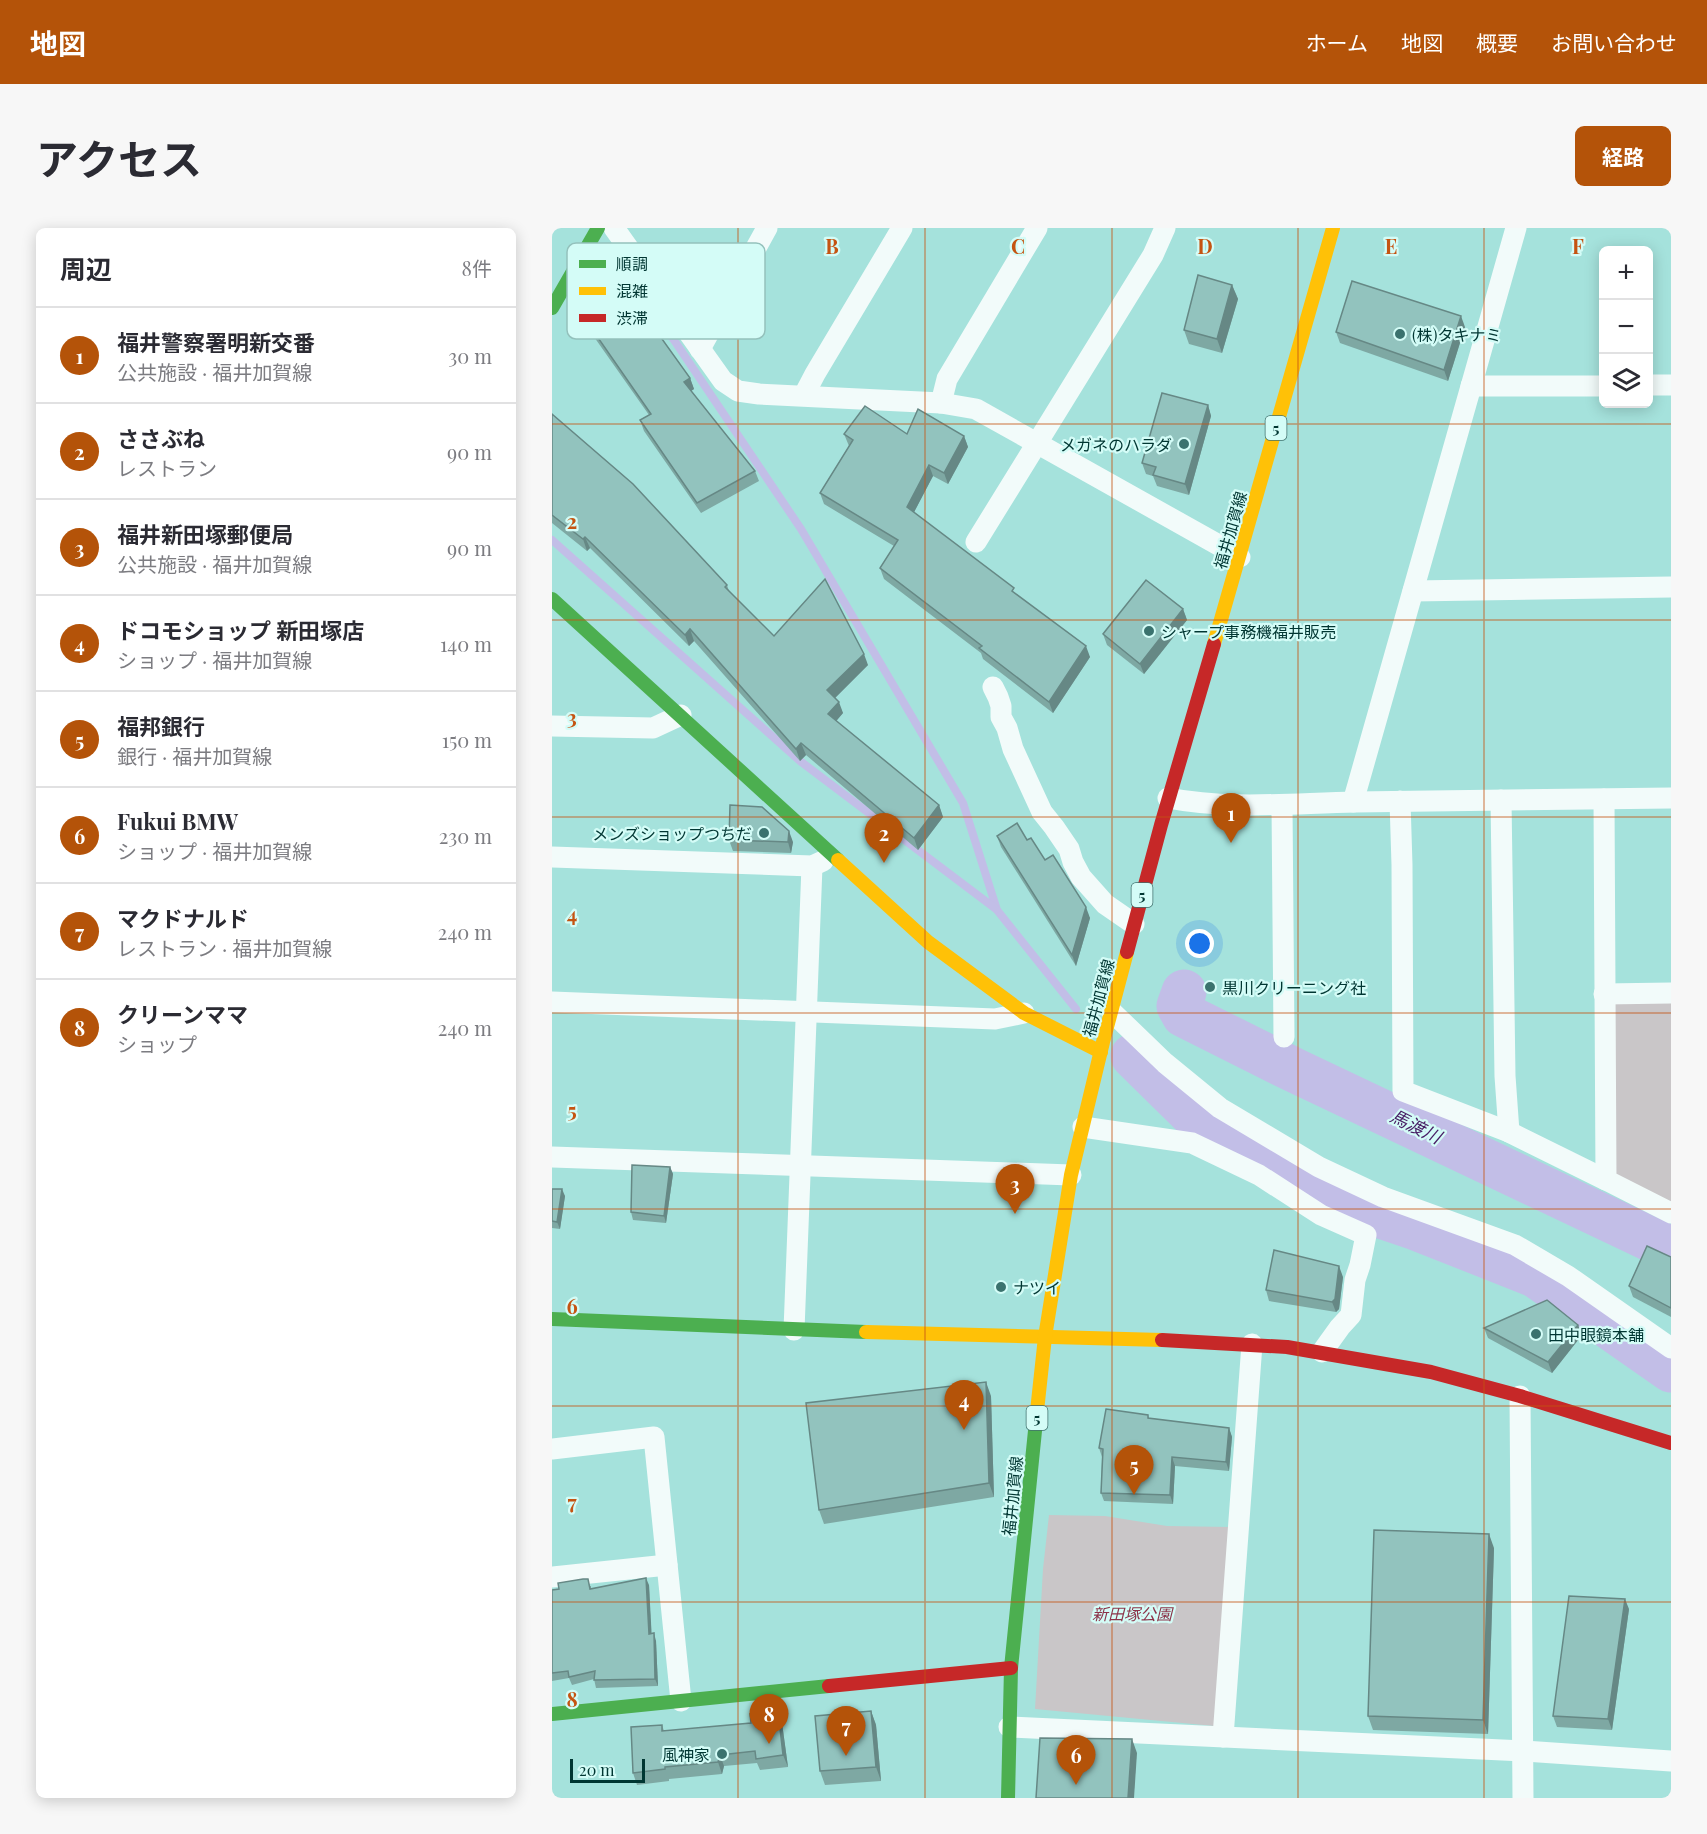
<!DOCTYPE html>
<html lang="ja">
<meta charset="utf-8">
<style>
:root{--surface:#fff;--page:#f7f7f7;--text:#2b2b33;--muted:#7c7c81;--line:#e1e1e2;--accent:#b45309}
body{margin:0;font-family:"Playfair Display","Noto Sans JP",serif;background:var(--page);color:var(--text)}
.controls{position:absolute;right:18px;top:18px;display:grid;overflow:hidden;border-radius:9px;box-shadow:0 3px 15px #0003}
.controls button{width:54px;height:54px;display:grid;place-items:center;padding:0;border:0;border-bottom:2px solid var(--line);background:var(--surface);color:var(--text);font:30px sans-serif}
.scale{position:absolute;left:18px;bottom:15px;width:75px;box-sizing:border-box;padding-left:6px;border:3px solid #003632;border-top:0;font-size:16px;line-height:21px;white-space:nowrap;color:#003632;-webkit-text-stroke:4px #d4fcf7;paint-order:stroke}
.you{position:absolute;left:648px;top:716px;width:21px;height:21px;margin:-15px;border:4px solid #fff;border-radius:50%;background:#1a73e8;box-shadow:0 0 0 9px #1a73e833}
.badge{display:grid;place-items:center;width:39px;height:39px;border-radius:50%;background:var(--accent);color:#fff;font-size:20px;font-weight:700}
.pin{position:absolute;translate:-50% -50px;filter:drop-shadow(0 2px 3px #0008)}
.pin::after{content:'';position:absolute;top:32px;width:21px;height:18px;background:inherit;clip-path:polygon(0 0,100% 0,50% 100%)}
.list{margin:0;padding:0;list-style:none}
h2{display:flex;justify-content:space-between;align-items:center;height:78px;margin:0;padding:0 24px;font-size:26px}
h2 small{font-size:20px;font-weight:400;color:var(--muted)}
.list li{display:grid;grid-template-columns:39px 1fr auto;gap:18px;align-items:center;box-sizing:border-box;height:96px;padding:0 24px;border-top:2px solid var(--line)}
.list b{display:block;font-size:22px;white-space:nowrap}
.list p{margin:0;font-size:20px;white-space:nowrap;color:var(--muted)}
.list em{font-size:20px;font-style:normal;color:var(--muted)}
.icon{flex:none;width:33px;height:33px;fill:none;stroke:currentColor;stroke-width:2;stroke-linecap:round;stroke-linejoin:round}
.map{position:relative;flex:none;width:1119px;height:1570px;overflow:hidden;border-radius:9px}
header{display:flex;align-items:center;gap:36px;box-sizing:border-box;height:84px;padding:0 30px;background:var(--accent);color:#fff}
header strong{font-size:28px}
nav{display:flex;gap:33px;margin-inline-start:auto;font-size:21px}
.intro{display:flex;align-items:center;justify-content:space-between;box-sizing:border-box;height:144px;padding:0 36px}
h1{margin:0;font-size:42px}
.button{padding:15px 27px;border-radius:9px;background:var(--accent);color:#fff;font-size:21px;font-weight:700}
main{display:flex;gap:36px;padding:0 36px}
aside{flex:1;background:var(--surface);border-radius:9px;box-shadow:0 3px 15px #0003}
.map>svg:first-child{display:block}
.green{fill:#c9c6c8}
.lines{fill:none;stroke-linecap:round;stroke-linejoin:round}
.stream{stroke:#c2bee7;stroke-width:8}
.river{stroke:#c2bee7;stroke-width:45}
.street{stroke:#f2fbfa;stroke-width:21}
.fast{stroke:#4caf50;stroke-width:14}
.slow{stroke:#ffc107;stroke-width:14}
.jam{stroke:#c62828;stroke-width:14}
.wall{fill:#7ea8a3}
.shaded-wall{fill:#668885}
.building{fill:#92c3be;stroke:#668885;stroke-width:1.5}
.grid{fill:none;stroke:#c55412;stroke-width:1.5;stroke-opacity:0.55}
.poi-dot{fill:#3a726e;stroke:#d4fcf7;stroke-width:2}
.labels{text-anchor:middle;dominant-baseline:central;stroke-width:4.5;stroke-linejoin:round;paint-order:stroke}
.shield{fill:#d4fcf7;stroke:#40716d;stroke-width:1.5}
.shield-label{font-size:15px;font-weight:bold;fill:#003632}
.poi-label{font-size:16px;fill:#003632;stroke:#d4fcf7;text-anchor:start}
.street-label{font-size:16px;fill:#003632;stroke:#d4fcf7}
.park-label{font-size:16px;font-style:italic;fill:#8c3349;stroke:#d4fcf7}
.water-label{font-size:18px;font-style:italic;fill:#471d64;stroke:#d4fcf7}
.key{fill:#d4fcf7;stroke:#94c1bc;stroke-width:1.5}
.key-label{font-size:16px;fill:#003632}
.grid-label{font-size:20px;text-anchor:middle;font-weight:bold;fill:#c55412;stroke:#d4fcf7;stroke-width:4.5;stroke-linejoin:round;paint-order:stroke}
</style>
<header>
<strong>地図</strong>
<nav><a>ホーム</a><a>地図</a><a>概要</a><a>お問い合わせ</a></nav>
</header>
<div class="intro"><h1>アクセス</h1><a class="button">経路</a></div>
<main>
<aside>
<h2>周辺<small>8件</small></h2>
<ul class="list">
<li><span class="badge">1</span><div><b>福井警察署明新交番</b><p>公共施設 · 福井加賀線</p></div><em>30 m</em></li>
<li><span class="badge">2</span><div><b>ささぶね</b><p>レストラン</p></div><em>90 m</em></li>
<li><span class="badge">3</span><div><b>福井新田塚郵便局</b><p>公共施設 · 福井加賀線</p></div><em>90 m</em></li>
<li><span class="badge">4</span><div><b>ドコモショップ 新田塚店</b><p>ショップ · 福井加賀線</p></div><em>140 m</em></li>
<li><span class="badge">5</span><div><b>福邦銀行</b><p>銀行 · 福井加賀線</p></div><em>150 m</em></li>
<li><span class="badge">6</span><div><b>Fukui BMW</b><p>ショップ · 福井加賀線</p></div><em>230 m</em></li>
<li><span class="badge">7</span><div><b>マクドナルド</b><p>レストラン · 福井加賀線</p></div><em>240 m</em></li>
<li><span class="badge">8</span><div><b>クリーンママ</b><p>ショップ</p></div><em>240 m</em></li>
</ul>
</aside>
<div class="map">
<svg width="1119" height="1570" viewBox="0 0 1119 1570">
<rect width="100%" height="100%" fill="#a5e2dc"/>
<g class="green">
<polygon points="1119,765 1119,985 1054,952 1052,766"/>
<polygon points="497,1287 553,1288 615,1298 679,1299 662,1498 483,1481 491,1341"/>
</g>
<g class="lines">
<g class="stream">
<polyline points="57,24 124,115 249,301 411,575 445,682 524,781"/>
<polyline points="0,312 248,533 444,681"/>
</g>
<g class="river">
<polyline points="632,764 627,778 632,787 742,842 1119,1021"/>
<polyline points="581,828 639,885 778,971 864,1000 983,1047 1119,1142"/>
</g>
<g class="street">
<polyline points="62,0 171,153 186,163 207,166 389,175 424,181 688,329"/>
<polyline points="148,121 215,0"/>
<polyline points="1096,157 1119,157"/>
<polyline points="919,158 1052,158"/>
<polyline points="252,167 263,146 350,0"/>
<polyline points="389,175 395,151 485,0"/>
<polyline points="424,314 601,27 613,0"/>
<polyline points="861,363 1119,359"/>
<polyline points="441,459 446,469 449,478 449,489 455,500 461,521 490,584 502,599 517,621 521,634 529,649 553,676 582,696"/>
<polyline points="0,498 101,500 129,487"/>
<path d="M616,570C678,582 741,575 803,574C909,572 1014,571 1119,570"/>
<polyline points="1052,571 1054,952 1119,985"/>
<polyline points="949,572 953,848 957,904"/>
<polyline points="848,573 850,637 851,863 957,904 1054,952"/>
<polyline points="801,574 964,0"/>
<polyline points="730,577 732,809"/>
<polyline points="0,629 260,638 271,633"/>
<polyline points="1052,766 1119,765"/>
<polyline points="0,774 443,791 472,785"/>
<polyline points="560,784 613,835 668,880 767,939 831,969 963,1017 1016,1048 1119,1120"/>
<polyline points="531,899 640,915 707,947 769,987 814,1007 808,1037 803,1052 799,1087 788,1099 770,1124"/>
<polyline points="0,929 519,947"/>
<polyline points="242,1102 260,638"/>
<polyline points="968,1168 971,1570"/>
<polyline points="0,1221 102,1209 129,1473"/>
<polyline points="0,1349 115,1337"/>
<polyline points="457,1499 972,1523 1119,1533"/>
<polyline points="671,1509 700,1116"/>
</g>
<g class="fast">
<polyline points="0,80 46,0"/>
<polyline points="0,371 286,632"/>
<polyline points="0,1091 314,1104"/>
<polyline points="0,1486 277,1458"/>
<polyline points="456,1570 459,1440 485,1183"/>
</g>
<g class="slow">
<polyline points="662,416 781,0"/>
<polyline points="286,632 376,714 472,785 549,824"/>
<polyline points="314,1104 610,1112"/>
<polyline points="485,1183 493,1109 519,947 551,814 575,724"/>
</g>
<g class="jam">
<polyline points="575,724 609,597 662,416"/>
<polyline points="610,1112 735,1119 879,1144 968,1168 1119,1215"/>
<polyline points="277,1458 459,1440"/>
</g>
</g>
<g class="wall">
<polygon points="680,57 686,71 670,125 637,116 632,102"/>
<polygon points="17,68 138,150 142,161 139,163 203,243 207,253 149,285 92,203 88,192 97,187 21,79"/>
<polygon points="913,99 896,153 788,115 784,104"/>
<polygon points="656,177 659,188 637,267 605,258 601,248 594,246 590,235"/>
<polygon points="0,186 175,357 177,363 222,408 316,437 283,470 291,485 284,493 387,577 391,589 366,622 254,527 248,533 142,413 137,418 38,320 35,323 0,295"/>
<polygon points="292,206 355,206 412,208 416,219 396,256 381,248 362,284 464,366 538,429 501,485 431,431 429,425 332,351 328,340 342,318 272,276 268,265 297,218"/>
<polygon points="631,381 635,392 592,446 555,417 551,406"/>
<polygon points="445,608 475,612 493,632 538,690 524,738 449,619"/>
<polygon points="177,612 241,614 239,625 181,623"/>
<polygon points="118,939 121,946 114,995 81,992 79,984"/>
<polygon points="0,961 13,968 8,1001 0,1000"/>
<polygon points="1119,1029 1119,1089 1081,1069 1077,1058"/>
<polygon points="791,1049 787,1081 784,1084 717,1073 714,1062"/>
<polygon points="1026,1097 1030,1107 1000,1145 936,1110 932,1100"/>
<polygon points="439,1168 442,1269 272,1296 267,1282"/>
<polygon points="596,1187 597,1190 677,1200 680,1209 677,1243 623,1238 621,1276 552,1273 549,1265 550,1229 547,1220"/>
<polygon points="942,1320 936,1506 821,1502 816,1488"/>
<polygon points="97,1357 99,1406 104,1413 106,1458 44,1460 42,1451 20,1457 17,1450 0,1453 0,1362 39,1358 39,1361"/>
<polygon points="1077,1381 1060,1502 1005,1499 1001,1488"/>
<polygon points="226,1483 230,1495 236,1539 208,1542 205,1535 172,1538 170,1546 117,1551 117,1553 85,1557 81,1545 110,1497 112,1503 199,1495"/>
<polygon points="319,1483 324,1497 329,1553 273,1557 268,1543"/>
</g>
<g class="shaded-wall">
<polygon points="680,57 686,71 670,125 665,111"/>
<polygon points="909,88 913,99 896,153 892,142"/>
<polygon points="138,150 142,161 136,165 132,154"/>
<polygon points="656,177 659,188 637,267 633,256"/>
<polygon points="412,208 416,219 396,256 392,245"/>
<polygon points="377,237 381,248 359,290 355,279"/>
<polygon points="33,309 38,320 35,323 31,311"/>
<polygon points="631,381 635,392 592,446 588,436"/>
<polygon points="138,401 142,413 137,418 133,407"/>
<polygon points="534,418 538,429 501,485 497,474"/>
<polygon points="312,426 316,437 280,473 275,462"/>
<polygon points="287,474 291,485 280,498 276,486"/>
<polygon points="249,515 254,527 248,533 244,521"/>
<polygon points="387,577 391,589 366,622 362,610"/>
<polygon points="237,603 241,614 239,625 236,614"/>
<polygon points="534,679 538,690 524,738 520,727"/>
<polygon points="118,939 121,946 114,995 112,988"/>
<polygon points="10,961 13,968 8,1001 5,994"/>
<polygon points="787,1038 791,1049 787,1081 784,1084 780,1074"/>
<polygon points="1026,1097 1030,1107 1000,1145 996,1134"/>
<polygon points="434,1154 439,1168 442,1269 437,1255"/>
<polygon points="677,1200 680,1209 677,1243 674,1234"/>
<polygon points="620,1229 623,1238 621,1276 618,1267"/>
<polygon points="937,1306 942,1320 936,1506 931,1492"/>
<polygon points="94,1350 97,1357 100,1413 97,1406"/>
<polygon points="1073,1371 1077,1381 1060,1502 1056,1491"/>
<polygon points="102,1405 104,1413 106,1458 103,1451"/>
<polygon points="226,1483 230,1495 236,1539 231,1527"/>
<polygon points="319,1483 324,1497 329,1553 324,1539"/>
<polygon points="580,1511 585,1525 582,1570 576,1570"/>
<polygon points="168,1527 172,1538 170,1546 166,1534"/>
</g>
<g class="building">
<polygon points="57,37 138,150 132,154 203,243 145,275 88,192 99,186 17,68"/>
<polygon points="646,47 680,57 665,111 632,102"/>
<polygon points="800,53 909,88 892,142 784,104"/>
<polygon points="610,165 656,177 633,256 601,247 604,239 590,235"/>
<polygon points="313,178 355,206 366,181 412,208 392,245 377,237 355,279 462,360 460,363 534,418 497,474 427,420 430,418 328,340 346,312 268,265 301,212 292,206"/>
<polygon points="0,186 81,256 175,357 173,359 222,408 273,351 312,426 275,462 287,474 276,486 387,577 362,610 249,515 244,521 138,401 133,407 33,309 31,311 0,287"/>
<polygon points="594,352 631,381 588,436 551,406"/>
<polygon points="178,577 210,579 237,603 236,614 177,612"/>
<polygon points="465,595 475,612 479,610 493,632 501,627 534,679 520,727 445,608"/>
<polygon points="80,937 118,939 112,988 79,984"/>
<polygon points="0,961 10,961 5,994 0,993"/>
<polygon points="1095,1018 1119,1029 1119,1080 1077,1058"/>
<polygon points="722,1022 787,1038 783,1071 780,1074 714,1062"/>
<polygon points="995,1072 1026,1097 996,1134 932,1100"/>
<polygon points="434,1154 437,1255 267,1282 254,1175"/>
<polygon points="554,1181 596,1187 596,1190 677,1200 674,1234 620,1229 618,1267 549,1265 551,1221 547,1220"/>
<polygon points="822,1302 937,1306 931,1492 816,1488"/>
<polygon points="94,1350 97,1406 102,1405 103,1451 42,1452 43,1443 17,1449 16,1443 0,1445 0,1362 7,1361 6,1355 31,1351 36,1351 38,1361"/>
<polygon points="1017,1368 1073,1371 1056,1491 1001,1488"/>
<polygon points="226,1483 231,1527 204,1531 203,1523 168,1527 166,1534 113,1539 113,1541 81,1545 79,1499 110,1497 110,1503 199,1495 198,1486"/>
<polygon points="319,1483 324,1539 268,1543 263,1488"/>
<polygon points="488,1510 580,1511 576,1570 484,1570"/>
</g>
<path class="grid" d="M186,0V1570M373,0V1570M560,0V1570M746,0V1570M932,0V1570M0,196H1119M0,392H1119M0,589H1119M0,785H1119M0,981H1119M0,1178H1119M0,1374H1119"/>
<g class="poi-dot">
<circle cx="848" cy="106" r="6"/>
<circle cx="632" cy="216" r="6"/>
<circle cx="597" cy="403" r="6"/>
<circle cx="212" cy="605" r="6"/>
<circle cx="658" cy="759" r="6"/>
<circle cx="449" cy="1059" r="6"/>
<circle cx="984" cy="1106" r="6"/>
<circle cx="170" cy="1526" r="6"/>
</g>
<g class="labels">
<g class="shield">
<rect x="713.5" y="188" width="21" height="24" rx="4.5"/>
<rect x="579.5" y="655" width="21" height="24" rx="4.5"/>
<rect x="474.5" y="1178" width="21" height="24" rx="4.5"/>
</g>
<g class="shield-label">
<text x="724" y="200">5</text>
<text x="590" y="667">5</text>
<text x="485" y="1190">5</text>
</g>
<g class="poi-label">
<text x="860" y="106">(株)タキナミ</text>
<text x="620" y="216" text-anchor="end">メガネのハラダ</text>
<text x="609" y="403">シャープ事務機福井販売</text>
<text x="200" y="605" text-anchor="end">メンズショップつちだ</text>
<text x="670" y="759">黒川クリーニング社</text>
<text x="461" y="1059">ナツイ</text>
<text x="996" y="1106">田中眼鏡本舗</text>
<text x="158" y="1526" text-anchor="end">風神家</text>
</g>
<g class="street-label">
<text transform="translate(678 302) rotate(-74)">福井加賀線</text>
<text transform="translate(546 770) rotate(-75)">福井加賀線</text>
<text transform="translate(460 1268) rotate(-84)">福井加賀線</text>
</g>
<g class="park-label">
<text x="580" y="1385">新田塚公園</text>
</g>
<g class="water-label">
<text transform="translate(864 898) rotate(26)">馬渡川</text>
</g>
</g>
<rect x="15" y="15" width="198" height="96" rx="9" class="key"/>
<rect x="27" y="32" width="27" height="8" fill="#4caf50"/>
<rect x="27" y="59" width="27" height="8" fill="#ffc107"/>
<rect x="27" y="86" width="27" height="8" fill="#c62828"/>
<g class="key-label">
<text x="64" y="42">順調</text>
<text x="64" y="69">混雑</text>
<text x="64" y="96">渋滞</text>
</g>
<g class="grid-label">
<text x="280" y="26">B</text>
<text x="466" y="26">C</text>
<text x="653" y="26">D</text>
<text x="839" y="26">E</text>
<text x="1026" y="26">F</text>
<text x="20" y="301">2</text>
<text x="20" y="497">3</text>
<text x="20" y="694">4</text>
<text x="20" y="890">5</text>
<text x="20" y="1086">6</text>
<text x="20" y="1282">7</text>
<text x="20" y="1479">8</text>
</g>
</svg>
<div class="controls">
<button>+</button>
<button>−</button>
<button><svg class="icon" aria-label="layers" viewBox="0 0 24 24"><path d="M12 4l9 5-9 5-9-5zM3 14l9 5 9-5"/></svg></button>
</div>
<div class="scale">20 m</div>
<div class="you"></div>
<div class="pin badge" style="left:679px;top:615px">1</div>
<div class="pin badge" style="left:332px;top:635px">2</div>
<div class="pin badge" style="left:463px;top:986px">3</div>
<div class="pin badge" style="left:412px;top:1202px">4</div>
<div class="pin badge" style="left:582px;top:1267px">5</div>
<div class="pin badge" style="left:524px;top:1557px">6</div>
<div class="pin badge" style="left:294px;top:1528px">7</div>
<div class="pin badge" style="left:217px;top:1516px">8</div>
</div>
</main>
